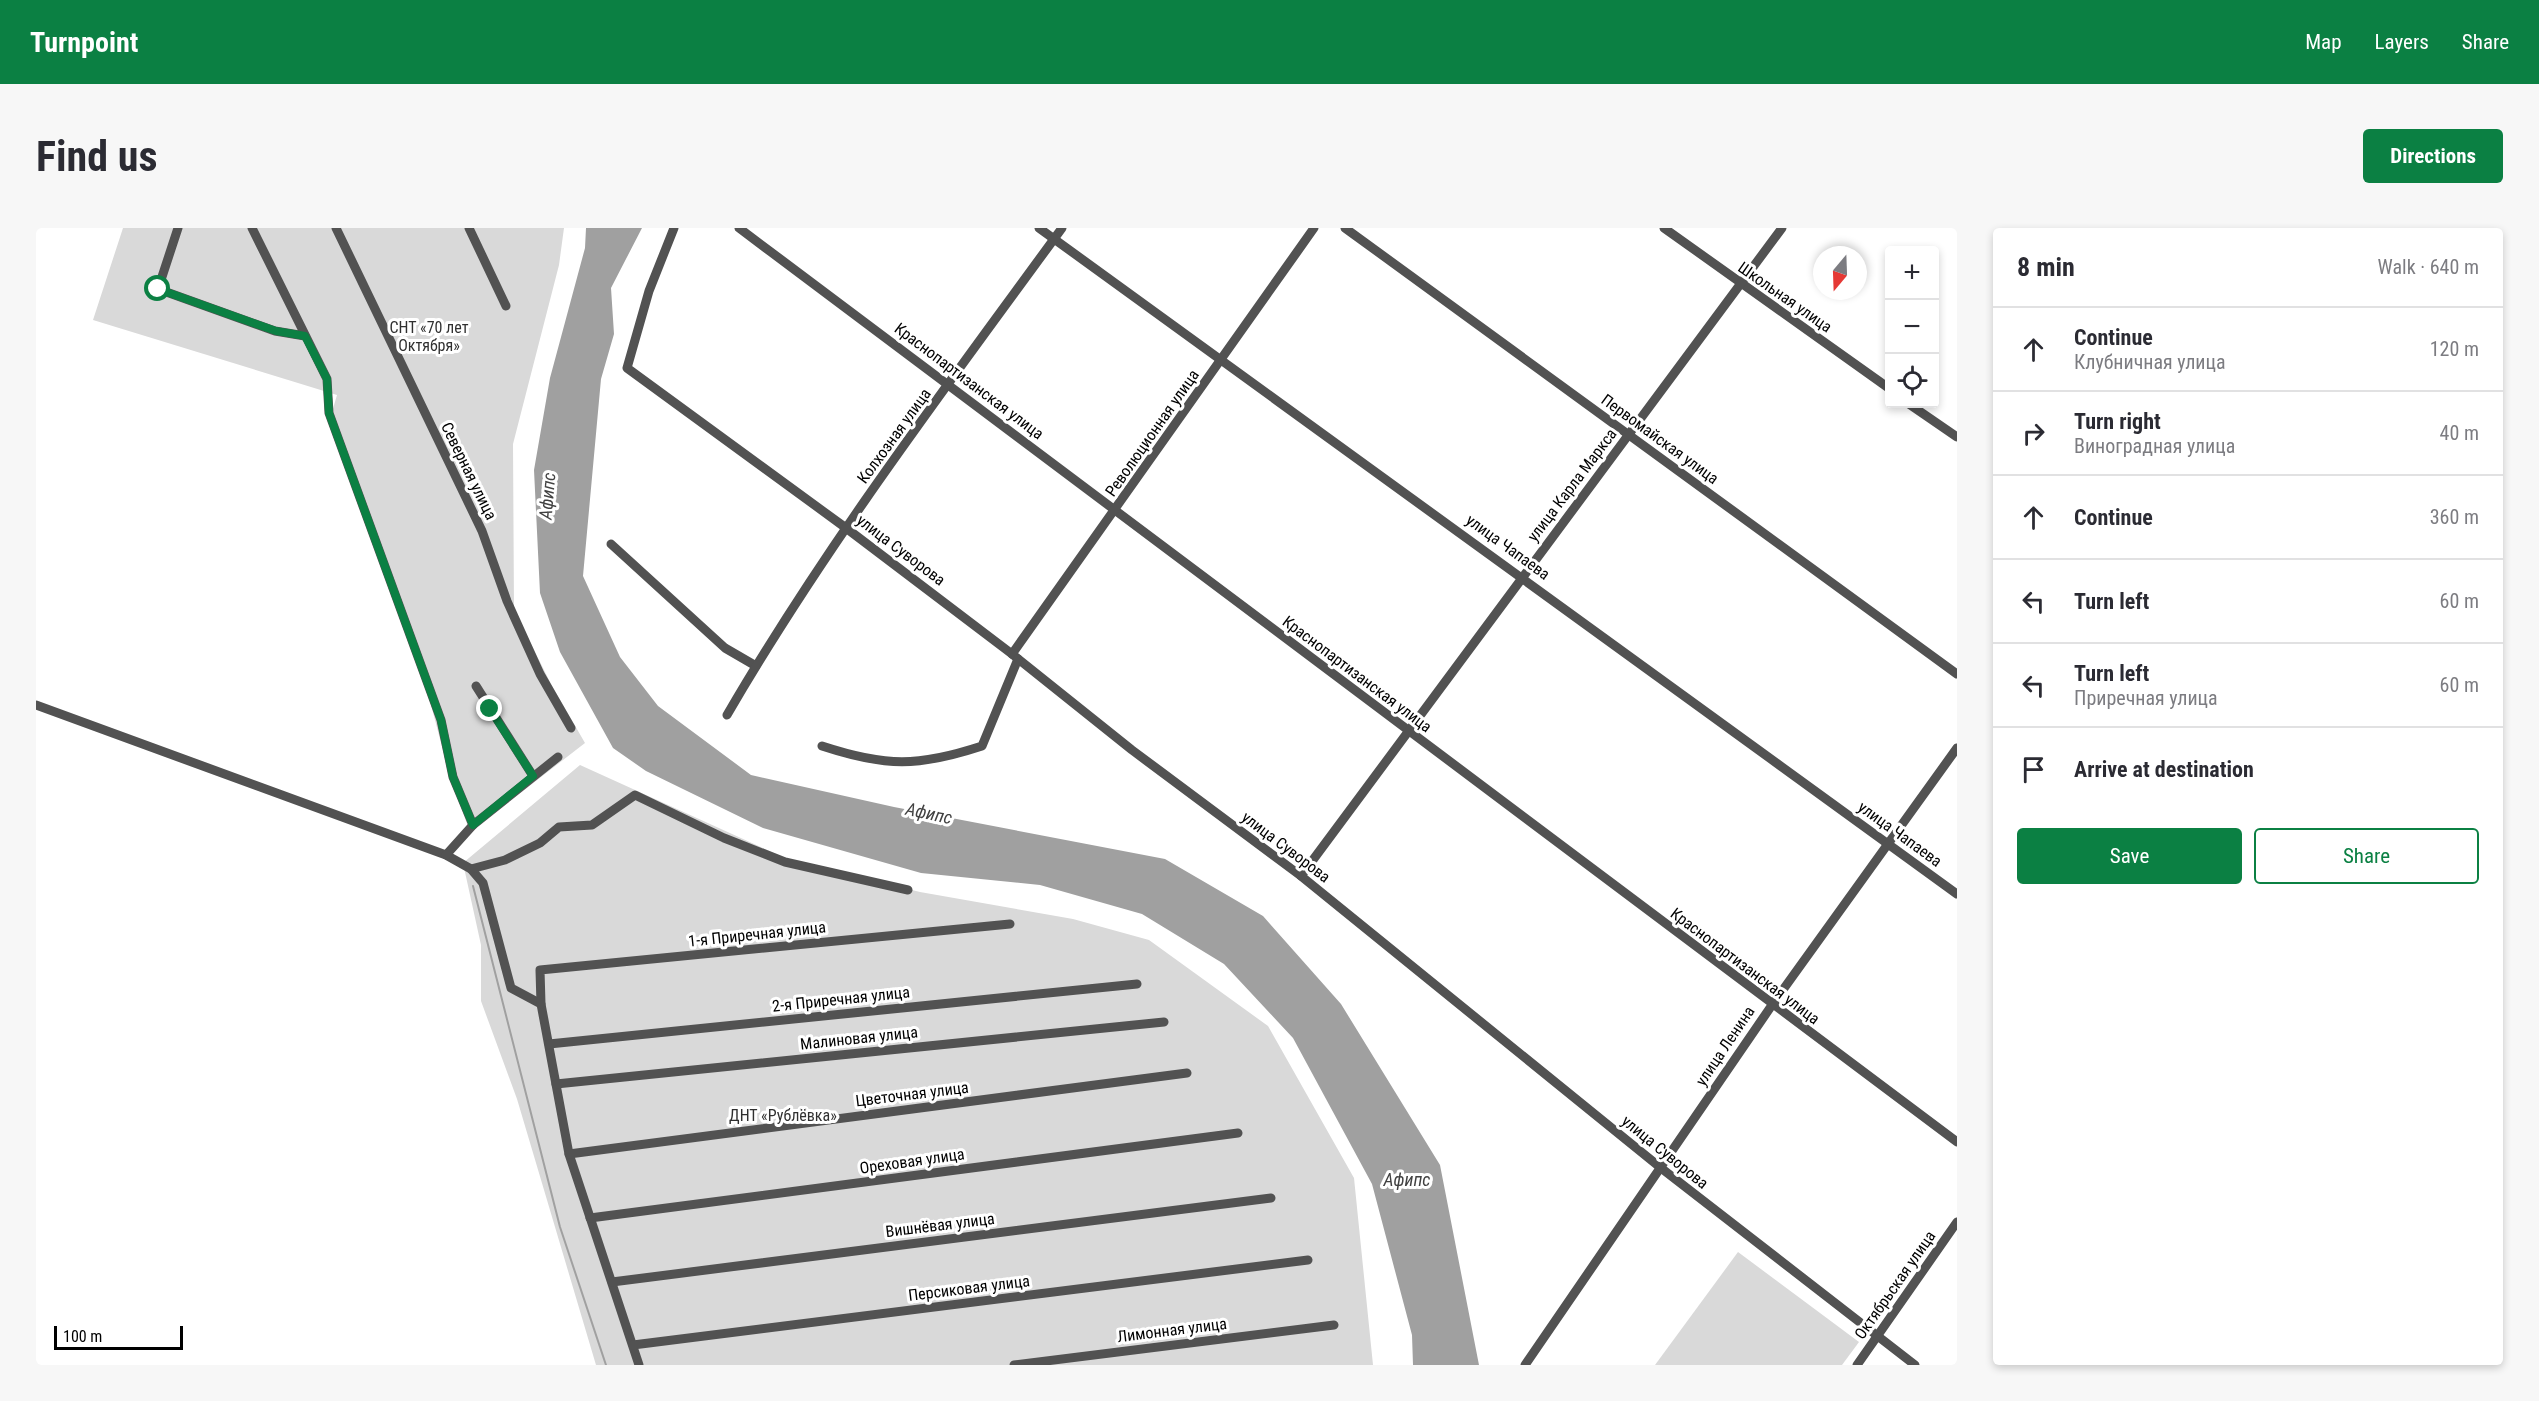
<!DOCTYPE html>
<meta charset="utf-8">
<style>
:root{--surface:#fff;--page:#f7f7f7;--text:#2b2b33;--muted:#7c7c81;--line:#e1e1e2;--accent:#0b8043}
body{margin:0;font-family:"Roboto Condensed",sans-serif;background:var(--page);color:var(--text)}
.controls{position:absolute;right:18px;top:18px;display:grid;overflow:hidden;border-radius:6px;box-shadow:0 3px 9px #0003}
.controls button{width:54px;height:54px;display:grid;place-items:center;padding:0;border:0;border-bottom:2px solid var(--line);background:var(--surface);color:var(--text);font:30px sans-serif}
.compass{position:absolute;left:1777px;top:18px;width:54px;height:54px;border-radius:50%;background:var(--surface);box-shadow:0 3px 9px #0003;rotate:199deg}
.scale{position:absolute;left:18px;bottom:15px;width:129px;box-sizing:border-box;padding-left:6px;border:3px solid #000;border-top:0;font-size:16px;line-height:21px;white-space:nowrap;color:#000;-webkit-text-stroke:4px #fff;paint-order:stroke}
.stop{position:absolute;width:18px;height:18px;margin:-14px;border:4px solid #0b8043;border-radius:50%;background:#fff}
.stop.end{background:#0b8043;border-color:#fff;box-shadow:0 2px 6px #0008}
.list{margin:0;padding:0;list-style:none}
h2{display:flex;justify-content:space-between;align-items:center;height:78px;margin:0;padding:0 24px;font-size:26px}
h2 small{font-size:20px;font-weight:400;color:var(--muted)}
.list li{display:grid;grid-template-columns:39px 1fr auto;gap:18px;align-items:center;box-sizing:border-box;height:84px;padding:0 24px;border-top:2px solid var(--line)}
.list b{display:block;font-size:22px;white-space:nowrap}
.list p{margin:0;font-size:20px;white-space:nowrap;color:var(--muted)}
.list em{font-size:20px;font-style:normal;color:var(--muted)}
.actions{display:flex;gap:12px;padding:18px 24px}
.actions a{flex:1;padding:14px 0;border:2px solid var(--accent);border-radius:6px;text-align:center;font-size:21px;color:var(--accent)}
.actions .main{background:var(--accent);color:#fff}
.icon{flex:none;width:33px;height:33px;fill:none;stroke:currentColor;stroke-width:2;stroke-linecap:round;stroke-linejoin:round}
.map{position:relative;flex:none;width:1921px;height:1137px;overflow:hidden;border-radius:6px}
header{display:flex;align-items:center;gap:36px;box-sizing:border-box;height:84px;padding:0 30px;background:var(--accent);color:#fff}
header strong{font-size:28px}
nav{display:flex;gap:33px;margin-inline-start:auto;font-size:21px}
.intro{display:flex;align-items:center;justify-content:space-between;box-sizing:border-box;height:144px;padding:0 36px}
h1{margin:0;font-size:42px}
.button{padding:15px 27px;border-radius:6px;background:var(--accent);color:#fff;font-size:21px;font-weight:700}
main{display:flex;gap:36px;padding:0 36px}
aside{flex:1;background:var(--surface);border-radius:6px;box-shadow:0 3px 9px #0003}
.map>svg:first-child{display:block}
.green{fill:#d9d9d9}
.water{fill:#a0a0a0}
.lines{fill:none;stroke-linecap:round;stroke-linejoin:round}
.stream{stroke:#a0a0a0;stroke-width:2}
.minor{stroke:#525252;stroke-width:9}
.route{stroke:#0b8043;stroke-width:8}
.labels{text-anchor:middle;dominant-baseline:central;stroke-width:6;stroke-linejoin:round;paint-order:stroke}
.street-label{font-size:16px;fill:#000;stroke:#fff}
.park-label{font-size:16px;fill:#303030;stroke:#fff}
.water-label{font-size:18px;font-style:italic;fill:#414141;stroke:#fff}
</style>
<header>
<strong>Turnpoint</strong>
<nav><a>Map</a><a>Layers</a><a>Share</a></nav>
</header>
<div class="intro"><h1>Find us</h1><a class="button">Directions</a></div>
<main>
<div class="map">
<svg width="1921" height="1137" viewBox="0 0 1921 1137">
<rect width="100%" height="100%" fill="#fff"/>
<g class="green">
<polygon points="87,0 528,0 523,37 477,216 478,382 515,456 549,515 434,604 414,549 394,473 293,194 301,167 57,92"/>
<polygon points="544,537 751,631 884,664 1037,691 1113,712 1232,798 1318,950 1337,1137 560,1137 481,871 445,773 445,717 427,635"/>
<polygon points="1702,1024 1823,1114 1806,1137 1619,1137"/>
</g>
<polygon class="water" points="550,0 606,0 575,60 578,106 565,151 547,348 584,429 622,478 715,547 858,579 1129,631 1227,688 1305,776 1404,937 1443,1137 1377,1137 1376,1107 1336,956 1257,810 1188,736 1106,686 1004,657 885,645 727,600 610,543 577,520 524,424 504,365 498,242 514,150 549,20"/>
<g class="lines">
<polyline class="stream" points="437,658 524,999 570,1137"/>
<g class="minor">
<polyline points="142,0 122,61 239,103 269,108"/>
<polyline points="216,0 291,151 293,185 405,492 417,549 437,597"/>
<polyline points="300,0 446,303 471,373 504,446 535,500"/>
<polyline points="433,0 470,78"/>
<polyline points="638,0 613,63 591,140 810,300 976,426 1096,522 1265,648 1625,940 1879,1137"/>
<polyline points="703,0 1921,914"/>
<polyline points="1003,0 1921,666"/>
<polyline points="1309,0 1921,446"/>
<polyline points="1628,0 1854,161"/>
<polyline points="1873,176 1921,209"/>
<polyline points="575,316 689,420 720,438"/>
<polyline points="976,426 1278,0"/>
<polyline points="440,458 497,548"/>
<polyline points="0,477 410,627 435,641 447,655 475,760 505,776 533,926 603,1137"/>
<path d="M691,487C790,317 910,159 1026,0"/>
<path d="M786,518C850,539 882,539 946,518L982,431"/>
<polyline points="410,627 437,597 522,529"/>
<polyline points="435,641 469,632 504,615 523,599 556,597 599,567 688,610 749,634 872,662"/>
<polyline points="1265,648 1746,0"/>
<polyline points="505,776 504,742 974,696"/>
<polyline points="513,816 1101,756"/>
<polyline points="520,856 1128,794"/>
<polyline points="533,926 1151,845"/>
<polyline points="554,990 1202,905"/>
<polyline points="576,1054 1235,970"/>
<polyline points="597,1117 1272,1032"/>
<polyline points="978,1137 1298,1097"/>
<polyline points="1489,1137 1736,777 1921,520"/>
<polyline points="1821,1137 1921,994"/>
</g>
</g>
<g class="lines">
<polyline class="route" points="122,61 240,103 269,108 291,151 293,185 405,492 417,549 437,597 497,548 454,481"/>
</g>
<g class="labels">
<g class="street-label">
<text transform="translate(1749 69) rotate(35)">Школьная улица</text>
<text transform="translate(933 153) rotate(37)">Краснопартизанская улица</text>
<text transform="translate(1116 205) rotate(-55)">Революционная улица</text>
<text transform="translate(858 208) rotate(-54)">Колхозная улица</text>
<text transform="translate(1624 211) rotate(36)">Первомайская улица</text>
<text transform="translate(433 243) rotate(64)">Северная улица</text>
<text transform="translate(1536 257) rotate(-53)">улица Карла Маркса</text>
<text transform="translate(1472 319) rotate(36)">улица Чапаева</text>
<text transform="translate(865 322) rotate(37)">улица Суворова</text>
<text transform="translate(1321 446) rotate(37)">Краснопартизанская улица</text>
<text transform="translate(1864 606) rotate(36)">улица Чапаева</text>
<text transform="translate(1250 619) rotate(37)">улица Суворова</text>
<text transform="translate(721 706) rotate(-6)">1-я Приречная улица</text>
<text transform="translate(1709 738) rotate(37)">Краснопартизанская улица</text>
<text transform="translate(805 771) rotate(-6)">2-я Приречная улица</text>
<text transform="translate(823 810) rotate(-6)">Малиновая улица</text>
<text transform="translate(1689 818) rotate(-56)">улица Ленина</text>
<text transform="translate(876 866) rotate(-7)">Цветочная улица</text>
<text transform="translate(1629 924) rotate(39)">улица Суворова</text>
<text transform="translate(876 933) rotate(-8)">Ореховая улица</text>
<text transform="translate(904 997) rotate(-7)">Вишнёвая улица</text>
<text transform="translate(1859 1057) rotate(-55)">Октябрьская улица</text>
<text transform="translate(933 1060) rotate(-7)">Персиковая улица</text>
<text transform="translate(1136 1102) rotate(-7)">Лимонная улица</text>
</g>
<g class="park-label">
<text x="393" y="99">СНТ «70 лет<tspan x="393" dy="18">Октября»</tspan></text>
<text x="747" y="887">ДНТ «Рублёвка»</text>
</g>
<g class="water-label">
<text transform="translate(511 268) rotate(-85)">Афипс</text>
<text transform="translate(893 585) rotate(12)">Афипс</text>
<text x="1371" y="951">Афипс</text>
</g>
</g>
</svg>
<div class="controls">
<button>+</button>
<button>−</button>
<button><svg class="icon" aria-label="locate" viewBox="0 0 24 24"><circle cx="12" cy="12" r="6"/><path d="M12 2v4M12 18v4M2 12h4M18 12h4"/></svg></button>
</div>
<svg class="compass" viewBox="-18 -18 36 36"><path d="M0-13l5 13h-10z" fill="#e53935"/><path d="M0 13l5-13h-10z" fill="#7c7c81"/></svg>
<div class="scale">100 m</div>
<div class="stop" style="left:122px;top:61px"></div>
<div class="stop end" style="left:454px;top:481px"></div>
</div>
<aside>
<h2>8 min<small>Walk · 640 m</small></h2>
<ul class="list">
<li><svg class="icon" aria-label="ahead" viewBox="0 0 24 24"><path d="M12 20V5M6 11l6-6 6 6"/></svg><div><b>Continue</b><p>Клубничная улица</p></div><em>120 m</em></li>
<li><svg class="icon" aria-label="right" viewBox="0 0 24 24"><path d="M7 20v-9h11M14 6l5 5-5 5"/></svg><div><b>Turn right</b><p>Виноградная улица</p></div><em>40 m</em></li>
<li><svg class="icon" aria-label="ahead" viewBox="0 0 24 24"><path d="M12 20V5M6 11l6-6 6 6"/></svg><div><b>Continue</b></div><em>360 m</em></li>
<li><svg class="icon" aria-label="left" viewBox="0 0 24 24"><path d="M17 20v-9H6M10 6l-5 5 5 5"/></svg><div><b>Turn left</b></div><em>60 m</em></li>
<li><svg class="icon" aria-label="left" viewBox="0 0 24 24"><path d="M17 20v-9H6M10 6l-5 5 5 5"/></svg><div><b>Turn left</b><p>Приречная улица</p></div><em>60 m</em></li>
<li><svg class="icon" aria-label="arrive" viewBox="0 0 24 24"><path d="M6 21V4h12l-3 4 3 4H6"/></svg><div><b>Arrive at destination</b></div></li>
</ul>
<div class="actions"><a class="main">Save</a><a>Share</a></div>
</aside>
</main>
